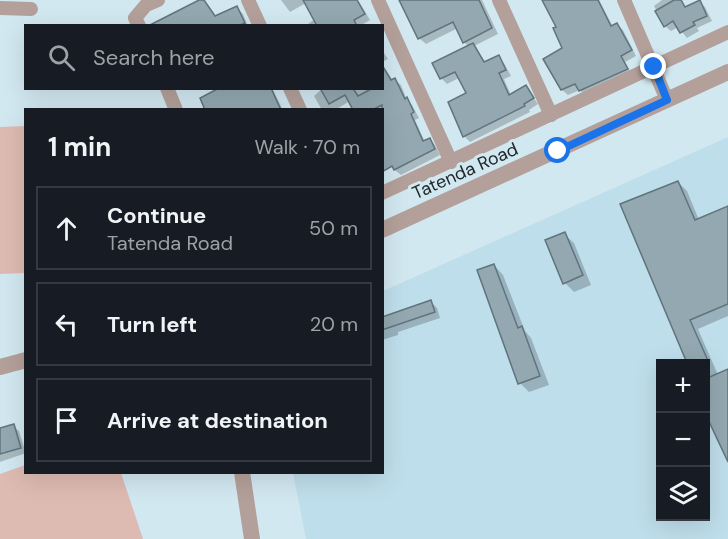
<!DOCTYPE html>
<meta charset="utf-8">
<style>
:root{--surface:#171b24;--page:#20242c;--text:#f1f3f6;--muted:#9ea1a6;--line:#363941}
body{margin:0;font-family:"DM Sans",sans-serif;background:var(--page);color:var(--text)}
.controls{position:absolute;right:18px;bottom:18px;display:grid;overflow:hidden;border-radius:0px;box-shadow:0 6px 24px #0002}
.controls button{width:54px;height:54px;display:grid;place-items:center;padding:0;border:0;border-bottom:2px solid var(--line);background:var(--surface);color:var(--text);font:30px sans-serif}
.stop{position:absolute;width:18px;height:18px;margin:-14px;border:4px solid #1a73e8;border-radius:50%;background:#fff}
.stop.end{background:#1a73e8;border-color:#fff;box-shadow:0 2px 6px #0008}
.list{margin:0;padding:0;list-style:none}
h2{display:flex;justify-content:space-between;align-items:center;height:78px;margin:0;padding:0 24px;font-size:26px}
h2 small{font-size:20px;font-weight:400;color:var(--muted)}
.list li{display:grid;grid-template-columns:39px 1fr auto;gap:18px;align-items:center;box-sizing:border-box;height:84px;margin:0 12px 12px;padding:0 12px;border:2px solid var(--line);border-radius:0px}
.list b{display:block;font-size:22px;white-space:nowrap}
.list p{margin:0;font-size:20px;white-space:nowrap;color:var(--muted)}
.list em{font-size:20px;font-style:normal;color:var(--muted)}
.icon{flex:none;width:33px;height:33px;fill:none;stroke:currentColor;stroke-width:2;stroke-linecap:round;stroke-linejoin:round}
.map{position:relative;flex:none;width:728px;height:539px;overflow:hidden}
.search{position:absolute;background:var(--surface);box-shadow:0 6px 24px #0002;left:24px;top:24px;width:360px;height:66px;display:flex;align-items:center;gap:15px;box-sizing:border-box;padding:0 21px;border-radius:0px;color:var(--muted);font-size:22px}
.panel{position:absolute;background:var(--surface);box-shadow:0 6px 24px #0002;left:24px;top:108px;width:360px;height:366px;border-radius:0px}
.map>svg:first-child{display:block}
.built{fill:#bfdeeb;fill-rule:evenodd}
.green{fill:#debbb2}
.shadow{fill:#0003}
.building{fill:#93a8b1;stroke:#60747c;stroke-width:1.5}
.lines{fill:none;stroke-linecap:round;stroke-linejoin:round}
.minor{stroke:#b4a09a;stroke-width:14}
.tertiary{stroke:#b4a09a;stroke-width:16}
.route{stroke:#1a73e8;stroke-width:8}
.labels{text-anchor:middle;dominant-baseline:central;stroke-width:6;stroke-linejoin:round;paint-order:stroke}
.street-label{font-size:18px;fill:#20282b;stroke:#d2e8f1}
</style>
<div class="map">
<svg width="728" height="539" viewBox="0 0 728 539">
<rect width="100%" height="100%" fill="#d2e8f1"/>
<path class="built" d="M728,137V539H306L293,473L382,472L383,291ZM660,364H706V516H660Z"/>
<g class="green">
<polygon points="25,126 25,273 0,274 0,127"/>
<polygon points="25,465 26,472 121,473 143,539 0,539 0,474"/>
</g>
<g class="shadow">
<polygon points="201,0 208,5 217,18 237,8 243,14 248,26 161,26"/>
<polygon points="281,0 358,0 370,20 360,26 305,26 315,19 306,3 290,12"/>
<polygon points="399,0 482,0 498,34 474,46 486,63 498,57 504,63 511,76 504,79 511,95 526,87 538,104 529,110 530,112 470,142 464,136 468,94 459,78 447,84 441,78 469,47 464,42 458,28 426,44 419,38 403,4"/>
<polygon points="545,0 599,0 613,27 617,25 623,30 636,56 625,62 632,75 586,96 580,90 568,95 562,90 545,60 564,49 558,28"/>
<polygon points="662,0 682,0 686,8 699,2 705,7 712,21 697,28 699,31 687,38 678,27 671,31 665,26 654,6"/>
<polygon points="382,50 388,59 382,62"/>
<polygon points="382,64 393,81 395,80 401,85 407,100 412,105 419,118 415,120 425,142 430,139 435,145 440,155 401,175 391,167 382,154 382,110 355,110 350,101 335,110 322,110 314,96 323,88 382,88"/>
<polygon points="221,88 274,88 273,90 283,110 207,110"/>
<polygon points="678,182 687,191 699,220 728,208 728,316 698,329 718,375 728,371 728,458 706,409 706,364 689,364 622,204"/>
<polygon points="564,234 574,243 591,285 574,292 565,283"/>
<polygon points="494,265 503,275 525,331 531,338 549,385 529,392 520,383"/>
<polygon points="431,302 437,308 440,318 398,332 398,335 382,340 382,317"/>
<polygon points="13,426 19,431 26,453 0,462 0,430"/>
</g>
<g class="building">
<polygon points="199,0 204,0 215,16 237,6 245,23 238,26 148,26"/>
<polygon points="303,0 357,0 365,14 354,20 357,26 317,26"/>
<polygon points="399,0 479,0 492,28 463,43 453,22 418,39"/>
<polygon points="542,0 598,0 611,26 617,23 632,50 621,56 628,69 579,91 575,84 561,90 543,59 562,48 553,28 556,27"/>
<polygon points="674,0 681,0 685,7 700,0 707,16 693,22 695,25 680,33 673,21 664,27 655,11"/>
<polygon points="473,43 484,62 499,55 506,70 499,73 509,95 526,85 534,98 524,104 525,106 463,137 448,102 466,93 455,72 440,79 432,63"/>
<polygon points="382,65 391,80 395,78 405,99 407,97 414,112 411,114 423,141 430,138 435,149 394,170 392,166 382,172 382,105 372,110 353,110 345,95 329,104 320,88 357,88 354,90 358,96 373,88 382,88"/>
<polygon points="219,88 271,88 281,110 205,110 200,98"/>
<polygon points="678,181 695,220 728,206 728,304 690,320 709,363 687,363 620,204"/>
<polygon points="565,232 583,275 563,284 545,240"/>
<polygon points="494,264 518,328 522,326 540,376 518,384 477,270"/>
<polygon points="431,300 435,312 382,330 382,317"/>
<polygon points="728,369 728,462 705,413 705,379"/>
<polygon points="14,424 21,448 0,454 0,428"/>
</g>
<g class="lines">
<g class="minor">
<polyline points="248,0 260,26"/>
<polyline points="378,0 451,162"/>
<polyline points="499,0 551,115"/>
<polyline points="624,0 667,100"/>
<polyline points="0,8 31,9"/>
<polyline points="139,26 135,18 146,5 158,0"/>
<polyline points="167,88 176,110"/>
<polyline points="290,88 300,110"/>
<polyline points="382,193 728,32"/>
</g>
<g class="tertiary">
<polyline points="382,230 728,72"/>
<polyline points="0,367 26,360"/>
<polyline points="242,472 252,539"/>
</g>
</g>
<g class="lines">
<polyline class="route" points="558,151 667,100 654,67"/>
</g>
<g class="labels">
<g class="street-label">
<text transform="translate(465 171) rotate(-24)">Tatenda Road</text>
</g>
</g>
</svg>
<div class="controls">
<button>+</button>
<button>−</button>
<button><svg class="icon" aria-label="layers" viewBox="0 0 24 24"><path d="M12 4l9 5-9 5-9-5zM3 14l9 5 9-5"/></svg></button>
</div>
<div class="stop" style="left:558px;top:151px"></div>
<div class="stop end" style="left:654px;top:67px"></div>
<div class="search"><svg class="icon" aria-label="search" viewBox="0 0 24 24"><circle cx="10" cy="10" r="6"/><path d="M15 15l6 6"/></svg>Search here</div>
<section class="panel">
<h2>1 min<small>Walk · 70 m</small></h2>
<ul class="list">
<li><svg class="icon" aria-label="ahead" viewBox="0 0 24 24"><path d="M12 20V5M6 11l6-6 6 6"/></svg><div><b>Continue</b><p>Tatenda Road</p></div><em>50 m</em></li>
<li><svg class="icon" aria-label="left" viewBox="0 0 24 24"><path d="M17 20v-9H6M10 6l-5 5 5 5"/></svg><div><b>Turn left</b></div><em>20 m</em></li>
<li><svg class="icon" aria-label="arrive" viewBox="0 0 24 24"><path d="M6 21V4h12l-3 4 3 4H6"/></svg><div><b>Arrive at destination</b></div></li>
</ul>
</section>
</div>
